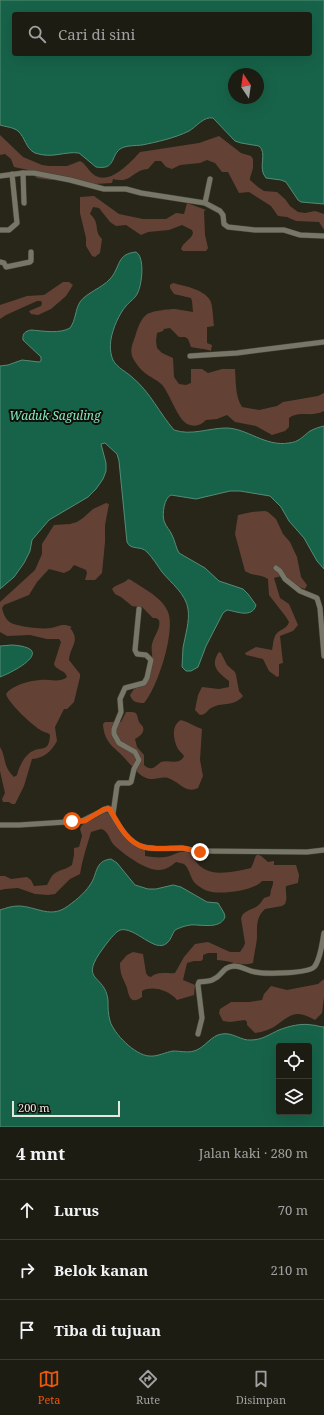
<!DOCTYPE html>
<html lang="id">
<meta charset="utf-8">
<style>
:root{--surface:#1d1c13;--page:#2a2921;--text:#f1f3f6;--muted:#a0a1a0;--line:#3b3a33;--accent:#ea580c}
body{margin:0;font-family:"Noto Serif",serif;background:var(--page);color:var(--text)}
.controls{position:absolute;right:12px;bottom:12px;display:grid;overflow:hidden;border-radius:4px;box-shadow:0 4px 16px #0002}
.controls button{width:36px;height:36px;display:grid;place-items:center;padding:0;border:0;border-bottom:1px solid var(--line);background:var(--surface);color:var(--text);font:20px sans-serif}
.compass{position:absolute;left:228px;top:68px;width:36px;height:36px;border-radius:50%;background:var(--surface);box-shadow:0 4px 16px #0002;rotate:347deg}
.scale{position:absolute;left:12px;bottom:10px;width:108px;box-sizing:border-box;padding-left:4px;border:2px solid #e8e7df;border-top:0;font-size:11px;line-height:14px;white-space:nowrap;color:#e8e7df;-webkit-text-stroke:3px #0f0f09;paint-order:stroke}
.stop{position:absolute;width:12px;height:12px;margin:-9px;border:3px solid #ea580c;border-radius:50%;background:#fff}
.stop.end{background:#ea580c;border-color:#fff;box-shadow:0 1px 4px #0008}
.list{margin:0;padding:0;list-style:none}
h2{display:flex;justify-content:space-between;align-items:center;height:52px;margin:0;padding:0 16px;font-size:17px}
h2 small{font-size:13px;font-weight:400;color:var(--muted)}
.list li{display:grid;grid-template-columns:26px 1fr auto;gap:12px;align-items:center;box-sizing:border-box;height:60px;padding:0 16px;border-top:1px solid var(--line)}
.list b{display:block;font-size:15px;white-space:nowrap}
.list em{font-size:13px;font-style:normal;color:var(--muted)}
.icon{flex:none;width:22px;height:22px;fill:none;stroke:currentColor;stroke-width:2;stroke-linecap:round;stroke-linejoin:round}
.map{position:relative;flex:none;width:324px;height:1127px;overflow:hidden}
.search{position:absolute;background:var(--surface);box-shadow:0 4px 16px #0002;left:12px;right:12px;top:12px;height:44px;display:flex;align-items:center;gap:10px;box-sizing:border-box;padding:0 14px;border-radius:4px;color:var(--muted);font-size:15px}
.sheet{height:232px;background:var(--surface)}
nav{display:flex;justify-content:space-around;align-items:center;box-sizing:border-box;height:56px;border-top:1px solid var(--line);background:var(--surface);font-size:11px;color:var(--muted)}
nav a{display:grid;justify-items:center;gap:2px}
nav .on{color:var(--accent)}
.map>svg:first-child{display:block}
.green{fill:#644135}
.water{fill:#176349;stroke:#568b76;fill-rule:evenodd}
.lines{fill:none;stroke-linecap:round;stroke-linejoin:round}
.minor-casing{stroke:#444339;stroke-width:6}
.minor{stroke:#787667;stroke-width:5}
.route{stroke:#ea580c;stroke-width:5}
.labels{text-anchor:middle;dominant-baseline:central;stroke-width:4;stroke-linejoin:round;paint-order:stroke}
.water-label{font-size:12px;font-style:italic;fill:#82e9bf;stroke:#0f0f09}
</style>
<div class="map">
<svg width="324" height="1127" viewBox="0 0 324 1127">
<rect width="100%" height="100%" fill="#272619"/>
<g class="green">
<path d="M0,135L23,157L42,165L49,166H67L80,161C86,164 88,170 93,174C108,187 130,163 140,152L199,143L219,136L241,153L251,156L253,159V168L250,178V180L258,187L264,191L277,192L285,199L290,206L298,212L305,213L315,211L324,214V230L319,222L296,221L287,217L278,216L271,206L249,192L239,193L228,172H222L215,163L207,160L200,163L180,165L172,169L166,167L161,161H155L148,169C132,170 132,184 113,179L112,183L95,184L58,176L52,180L37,178L28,170L14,167L11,159L5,154L0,155Z"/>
<path d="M94,196L119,214L143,219H166L176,213L184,214L187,203L206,210L204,211L205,235L208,248L206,251H183L181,249C183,242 191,240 193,233L192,230L182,225L169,230L148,232L141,235L126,225L116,226L110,222L99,208L93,207L90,214C101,224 93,230 102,239L100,253L95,257L92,256L86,246V238L80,213V197Z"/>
<polygon points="63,282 69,282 73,285 66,296 51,309 38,315 31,314 29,311 41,306 42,303 41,301 37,301 6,315 0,319 0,305 27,296 44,295"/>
<path d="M173,283C184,286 203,289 210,300C213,305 213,320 214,326L207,327V343L212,345L211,351C204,348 198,349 191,347L188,339L185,337H179L170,328L164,329L163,331L157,333L156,341L157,348L162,353L173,358L174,377L179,384L186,385L191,383V369H202L208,373L222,369H235C236,382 235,396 242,407L259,410L277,406L283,402L318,396L324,393V411C310,418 301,410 289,418V427L285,431L272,435L256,426L235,422L227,415L217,419L206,420C200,426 195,427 187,424C178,419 170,395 163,386C159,381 155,380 151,377C144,373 138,367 134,360C129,352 132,345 135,337C137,330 140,320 146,315C150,311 169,309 175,309C181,310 187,311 193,312L192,301L191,298L174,294L170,288V285Z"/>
<path d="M106,503L109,504L105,525V542L102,573L95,580H85L87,573L86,570L74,565L70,570L64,573L49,569L37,582L29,595L4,605L2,608C6,624 12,624 27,627C35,628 43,629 51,628C61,626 62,623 72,627L70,628C81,641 70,646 69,660L80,674V677L74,702L67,709H64L55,727L57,741C51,752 44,758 32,759L24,786L15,804H12L9,802H3L2,799L5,793L0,771V747C7,759 2,765 14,777L17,775C19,767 25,754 33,751C42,746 49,753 50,735C48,732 45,733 42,731C33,726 9,704 6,694C12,685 29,681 40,680C49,679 60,683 67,677C65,669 56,671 54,664L61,642L59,639H47L30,635L7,636L0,632V602L35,570L42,554V544L54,525L70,524L77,522L83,518L93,509Z"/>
<path d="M265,511L268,512L276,519L283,534L290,542L297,557L301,577L307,585L305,589L296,586L285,575L274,578L280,598L289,604L298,625L293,631L280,636L283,663L279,664V676L277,677L269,671L263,659L246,655L245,653L256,647L272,650C273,646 273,640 275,636C278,629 287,630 289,622L286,617L269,595L268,579C260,574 252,576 245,571L235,534L238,515L252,512Z"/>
<path d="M128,579L131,580C144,589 162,597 168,612C176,631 157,689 144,703C137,703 132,702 130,695L134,689L145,685C148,677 151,668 152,660C153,653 150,648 153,641C155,634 161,628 159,620L156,618H153L142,607H138L132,606L121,597L115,594L112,589C116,584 124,584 128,579Z"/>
<path d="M219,652L221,653L227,665L235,672L236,675L239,691L243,696C233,707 224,702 213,707C207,709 207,715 200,715L195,710L198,695L202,687L219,689L229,687V681C219,673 209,666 219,652Z"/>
<path d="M126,712C138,712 136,712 139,722C140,724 142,725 143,727C145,733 139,737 135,739L137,747L144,755V765C146,767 149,769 153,768C155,767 158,764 161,762C168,759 180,766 184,756C182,753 180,752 178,749C173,740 171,725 181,720C189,722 195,727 202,729L200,760L203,776L198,788C185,794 180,782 168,778C160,776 153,782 144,777C138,774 132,766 128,762C117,748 104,745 103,724L105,722H121Z"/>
<path d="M106,812L110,814C120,830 127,843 145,849V856C152,857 159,858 165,857C176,856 177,849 191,853C202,880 228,873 251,868C257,858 253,847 268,862L274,861V865H296L299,875L298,883L286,886C285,892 288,898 285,904L282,906L265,909C256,917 257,926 257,938C256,946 254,955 253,963C241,967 228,960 217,960V953H208L203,955V959L201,961H194L187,963L183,980L195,985L194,995L177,1000C170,991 153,985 142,991V997C131,1005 129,997 127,988C123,977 120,976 120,963L127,955L133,952L143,954L146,973L148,976L151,977C158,971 167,974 175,973L184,957L195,944L208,942L230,952H240L244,946L245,943L241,918L243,914C253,906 256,911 264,898L270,896L271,890L273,884V881H262C254,891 220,895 208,891C204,890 198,886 195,883C190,878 190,869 184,864L176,862C171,866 166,870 159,870C147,871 123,854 114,845C109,840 109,831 101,829L91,832C87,846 82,860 80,874L70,879L55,894L48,895L35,894L18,888L5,889L0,890V876H5L11,879L27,877L31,880L34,886L47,885C50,880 51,875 57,872C62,869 67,869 72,865L74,855V848L79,847L82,836L80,829L82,825Z"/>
<path d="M324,979V997L322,1013L315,1020C297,1010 293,1013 278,1024C272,1029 263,1032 255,1033L247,1025V1022L245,1020L230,1022L223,1021L219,1013L220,1009L231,1002H249L262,1000L264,994L271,986L287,990L318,984Z"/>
</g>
<g class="water">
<path d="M0,0H324V204L301,202L298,200L286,182L281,180L266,178C257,168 268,153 259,146L241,143L235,141L213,118C204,116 196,127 189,131C175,138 157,142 142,145C135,146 126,145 120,149C110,157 116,170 96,167L79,153C64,151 53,159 35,153C26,149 25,137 18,131C13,127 6,127 0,125ZM14,14H310V54H14ZM234,74H258V98H234Z"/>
<path d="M136,252C145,257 142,284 138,292C136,298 130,301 126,306C119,314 113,328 111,339C110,346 110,353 113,360C117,368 127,372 133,378C150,392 160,414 174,430C191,436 209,428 226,428C247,428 265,447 289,443C299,442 302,437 310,431C314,429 319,427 324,426V569L317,561L304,538L289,521L281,507L270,496L240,491H230L196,499L171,495C164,498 162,514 164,521C166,527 170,530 172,535C175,541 176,548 179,553L205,568L219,581L243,589L248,594L256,605C252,619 236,611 227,610L223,613L206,646L198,667L191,671H186L182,667C182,661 183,654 183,648C185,636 190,621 188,609C186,594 171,583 162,572C157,565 153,558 147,552C141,545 131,551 127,542L119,461L117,454L105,443L101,444L106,463V471L103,479L96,489L88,497L49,520L32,540L30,551L24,563L14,577L0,589V366L8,365L22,360L39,362L41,361V357L23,340C22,333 26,331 31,330C43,331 60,334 70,328C76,320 75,310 80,302C86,293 102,288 110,279C121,267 116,254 136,252Z"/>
<path d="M12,645C56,648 18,670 0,677V646Z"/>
<path d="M111,859L117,863L135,885L148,889H156L173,885L181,887L207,902L218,903L224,913L225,917C220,930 200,924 190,925C184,926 179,928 175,930C172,934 171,940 167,943C155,954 135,926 120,930C115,932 107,943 104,947C77,983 105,973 108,1000C108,1007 108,1014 110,1021C114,1034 135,1055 149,1056C157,1057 166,1052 173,1051C180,1051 188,1053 194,1051C205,1048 211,1035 222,1034C233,1032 241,1041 251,1040C262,1040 270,1034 279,1030C289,1026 302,1023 312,1025C316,1025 320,1027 324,1027V1127H0V910C6,908 12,906 18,906C35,906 49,918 65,908C74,902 84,894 90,885C98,874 94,861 111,859ZM279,1046H309V1112H279Z"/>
</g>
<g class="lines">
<g class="minor-casing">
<g id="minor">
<polyline points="23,173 24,203"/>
<polyline points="0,176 23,173 34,173 70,180 104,189 126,189 141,193 205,203 220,211 223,215 224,224 228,227 255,230 284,230 300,235 324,236"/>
<polyline points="205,203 210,179"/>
<polyline points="0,230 9,230 17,223 12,174"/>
<polyline points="0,262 4,263 6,267 30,262 31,261 31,252"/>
<polyline points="190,356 237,353 324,342"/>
<polyline points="276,568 280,571 285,579 300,591 317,598 320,608 324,656"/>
<polyline points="113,814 117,786 119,783 129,783 131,782 134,769 139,760 135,752 119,743 114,734 114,729 121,712 120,699 125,688 144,683 147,678 151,660 146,655 137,654 135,650 139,609"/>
<path d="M0,825H19L82,821L108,808L109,809C117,822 127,843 144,847C156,850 169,848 182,848C188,849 193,851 200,851L307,852L324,850"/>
<path d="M198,1034L202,1018L198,985L199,982C204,981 210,982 214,979C223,975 222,967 234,966C242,966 248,971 255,972C265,974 310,974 315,966C321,957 322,943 324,933"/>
</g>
</g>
<use href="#minor" class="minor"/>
</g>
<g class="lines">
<path class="route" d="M72,821H85L104,809H110C117,822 127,843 144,847C156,850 169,848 182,848C188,848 193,851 200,852"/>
</g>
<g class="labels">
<g class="water-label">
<text x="55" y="415">Waduk Saguling</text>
</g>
</g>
</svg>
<div class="controls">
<button><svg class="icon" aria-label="locate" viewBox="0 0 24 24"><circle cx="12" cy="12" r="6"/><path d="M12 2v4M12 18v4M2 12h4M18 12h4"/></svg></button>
<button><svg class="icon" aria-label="layers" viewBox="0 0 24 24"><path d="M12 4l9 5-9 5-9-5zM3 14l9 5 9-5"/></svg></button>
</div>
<svg class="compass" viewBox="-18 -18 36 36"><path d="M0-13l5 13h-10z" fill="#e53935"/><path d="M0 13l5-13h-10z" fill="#a0a1a0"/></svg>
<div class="scale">200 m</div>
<div class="stop" style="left:72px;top:821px"></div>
<div class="stop end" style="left:200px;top:852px"></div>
<div class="search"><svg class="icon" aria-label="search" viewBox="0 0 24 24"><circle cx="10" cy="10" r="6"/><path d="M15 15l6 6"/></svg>Cari di sini</div>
</div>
<section class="sheet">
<h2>4 mnt<small>Jalan kaki · 280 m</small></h2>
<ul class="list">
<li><svg class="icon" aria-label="ahead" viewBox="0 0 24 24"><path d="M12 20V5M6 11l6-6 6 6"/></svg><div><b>Lurus</b></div><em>70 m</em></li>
<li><svg class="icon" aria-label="right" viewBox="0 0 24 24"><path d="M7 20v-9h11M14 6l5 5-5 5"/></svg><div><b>Belok kanan</b></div><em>210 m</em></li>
<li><svg class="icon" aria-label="arrive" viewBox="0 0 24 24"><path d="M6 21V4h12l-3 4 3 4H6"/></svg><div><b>Tiba di tujuan</b></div></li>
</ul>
</section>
<nav>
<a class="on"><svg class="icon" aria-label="map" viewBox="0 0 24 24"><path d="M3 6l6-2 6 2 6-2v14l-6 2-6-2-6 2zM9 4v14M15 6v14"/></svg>Peta</a>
<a><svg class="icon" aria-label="directions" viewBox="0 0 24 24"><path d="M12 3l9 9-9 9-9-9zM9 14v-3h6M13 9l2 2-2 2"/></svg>Rute</a>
<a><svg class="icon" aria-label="saved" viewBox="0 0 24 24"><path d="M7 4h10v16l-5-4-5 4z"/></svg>Disimpan</a>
</nav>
